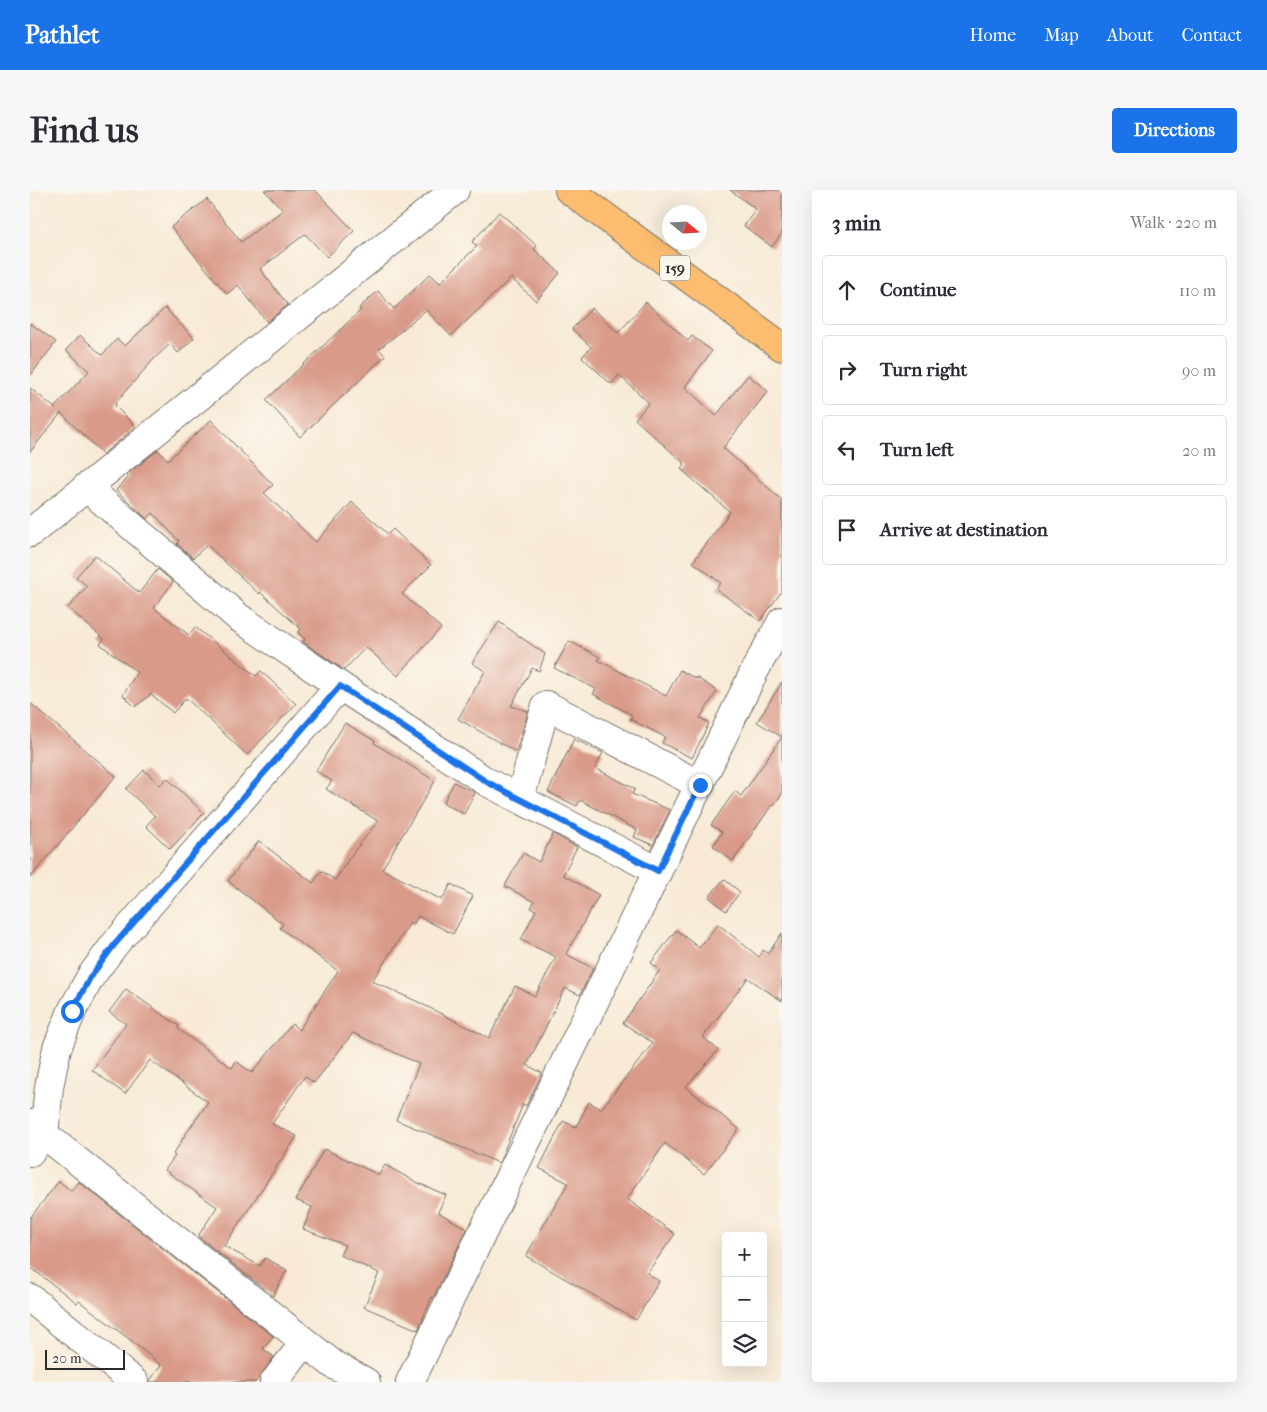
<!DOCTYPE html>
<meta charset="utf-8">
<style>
:root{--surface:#fff;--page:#f7f7f7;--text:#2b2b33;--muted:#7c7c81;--line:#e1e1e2;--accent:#1a73e8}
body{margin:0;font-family:"IM FELL French Canon",serif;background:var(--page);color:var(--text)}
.controls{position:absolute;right:15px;bottom:15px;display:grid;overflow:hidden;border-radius:5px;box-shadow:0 5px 20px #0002}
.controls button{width:45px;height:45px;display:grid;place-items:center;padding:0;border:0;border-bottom:1px solid var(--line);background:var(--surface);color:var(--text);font:25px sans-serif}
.compass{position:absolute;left:632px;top:15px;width:45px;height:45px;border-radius:50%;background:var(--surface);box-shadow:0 5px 20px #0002;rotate:108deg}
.scale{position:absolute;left:15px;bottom:12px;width:80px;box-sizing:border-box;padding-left:5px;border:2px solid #2b2b2b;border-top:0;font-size:14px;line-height:18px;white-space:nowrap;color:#2b2b2b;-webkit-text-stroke:4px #fbf7ec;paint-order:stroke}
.stop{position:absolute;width:15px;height:15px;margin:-11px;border:4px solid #1a73e8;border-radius:50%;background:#fff}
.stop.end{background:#1a73e8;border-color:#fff;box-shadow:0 1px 5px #0008}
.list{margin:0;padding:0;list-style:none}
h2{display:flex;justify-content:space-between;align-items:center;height:65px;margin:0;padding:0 20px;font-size:21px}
h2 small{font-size:16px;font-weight:400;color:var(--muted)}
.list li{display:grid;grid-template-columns:32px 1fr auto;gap:15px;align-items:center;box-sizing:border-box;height:70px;margin:0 10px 10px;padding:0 10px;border:1px solid var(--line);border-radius:5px}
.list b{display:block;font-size:19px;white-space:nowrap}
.list em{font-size:16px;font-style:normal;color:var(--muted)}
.icon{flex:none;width:28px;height:28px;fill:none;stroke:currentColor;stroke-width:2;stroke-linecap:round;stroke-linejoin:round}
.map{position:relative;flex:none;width:752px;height:1192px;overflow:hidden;border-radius:5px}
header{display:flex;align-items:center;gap:30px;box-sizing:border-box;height:70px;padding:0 25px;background:var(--accent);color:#fff}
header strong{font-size:24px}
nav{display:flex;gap:28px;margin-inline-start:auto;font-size:18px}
.intro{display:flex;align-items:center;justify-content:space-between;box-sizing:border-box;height:120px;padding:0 30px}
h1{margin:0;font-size:35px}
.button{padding:12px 22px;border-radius:5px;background:var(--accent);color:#fff;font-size:18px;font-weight:700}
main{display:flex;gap:30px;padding:0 30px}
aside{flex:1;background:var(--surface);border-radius:5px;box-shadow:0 5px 20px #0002}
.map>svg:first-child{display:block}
.building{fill:#d99a89}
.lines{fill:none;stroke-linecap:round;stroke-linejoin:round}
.minor-casing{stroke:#736e67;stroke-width:30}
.trunk-casing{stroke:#736e67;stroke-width:30}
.minor{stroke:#fff;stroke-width:28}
.trunk{stroke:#fcbd6f;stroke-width:28}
.route{stroke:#1a73e8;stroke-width:6}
.labels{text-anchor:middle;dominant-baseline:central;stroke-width:4.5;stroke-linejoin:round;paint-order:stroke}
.shield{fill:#fbf7ec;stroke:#696865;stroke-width:1}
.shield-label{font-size:15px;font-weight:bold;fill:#2b2b2b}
</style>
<header>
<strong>Pathlet</strong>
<nav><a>Home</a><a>Map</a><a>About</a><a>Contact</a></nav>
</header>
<div class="intro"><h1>Find us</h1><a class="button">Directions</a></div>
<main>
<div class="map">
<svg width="752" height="1192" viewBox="0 0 752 1192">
<rect width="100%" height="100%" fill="#fbf7ec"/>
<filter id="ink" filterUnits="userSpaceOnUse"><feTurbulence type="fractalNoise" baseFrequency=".02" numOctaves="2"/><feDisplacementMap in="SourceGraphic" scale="10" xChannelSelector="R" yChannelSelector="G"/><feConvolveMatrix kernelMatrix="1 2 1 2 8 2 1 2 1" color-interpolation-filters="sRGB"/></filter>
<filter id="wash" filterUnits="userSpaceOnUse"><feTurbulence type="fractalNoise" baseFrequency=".0096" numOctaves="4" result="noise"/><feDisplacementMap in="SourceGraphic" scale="20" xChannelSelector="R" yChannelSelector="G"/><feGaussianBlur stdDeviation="1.12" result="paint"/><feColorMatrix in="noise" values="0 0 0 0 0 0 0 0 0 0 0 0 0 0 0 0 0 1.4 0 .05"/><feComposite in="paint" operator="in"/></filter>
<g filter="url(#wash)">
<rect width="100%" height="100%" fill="#f8ead6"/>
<g id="blocks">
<g class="building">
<polygon points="234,0 285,0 324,41 297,67 275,44 230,79 258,115 237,132 208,95 197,104 141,37 177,9 211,52 253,20"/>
<polygon points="700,0 752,0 752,43 742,57 714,36 726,19"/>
<polygon points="469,22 507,56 504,59 530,83 506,111 481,88 421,146 396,120 349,159 355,166 270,247 236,210 331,120 329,118 348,101 364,119 400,84 410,93 447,56 442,52"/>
<polygon points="616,112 658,151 662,146 682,161 655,197 686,226 718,185 738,201 693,258 752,310 752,401 730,431 686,399 691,393 663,372 700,322 651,279 655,274 605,229 619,213 589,185 581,194 552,167 561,157 542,139 562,118 588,143"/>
<polygon points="135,118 164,148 148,163 140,154 124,169 85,213 86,214 85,216 106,237 73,264 31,223 0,262 0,198 26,219 24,218 59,181 36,160 50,145 72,165 87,149 95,156"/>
<polygon points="0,133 26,152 0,186"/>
<polygon points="181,230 243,295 234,303 286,352 322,312 358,344 363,339 401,375 372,404 411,438 368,486 336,457 314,480 273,452 275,449 268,443 271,439 230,402 229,404 177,355 163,368 147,354 149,351 123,323 117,329 86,300 99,287 96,285 128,260 138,270"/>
<polygon points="65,365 109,403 128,379 143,392 124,418 159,445 165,437 226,486 231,481 266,514 217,565 156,508 143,523 121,504 105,517 93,505 107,482 70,454 74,449 38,418 57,396 46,387"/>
<polygon points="469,432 515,464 509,481 502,478 481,516 498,521 486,562 428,529 455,481 442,473"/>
<polygon points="539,451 570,467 568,470 636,506 650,480 666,489 666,487 687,501 670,528 679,533 662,568 632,553 635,547 600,529 602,525 563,504 566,499 524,478"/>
<polygon points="752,492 752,604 743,616 742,615 703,671 683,656 692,642 681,635 705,601 711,606 752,547 727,532"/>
<polygon points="0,513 86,586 0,688"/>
<polygon points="315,533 345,551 344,553 405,591 352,679 412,710 421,694 443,706 423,744 388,726 383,735 380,733 342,791 386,811 459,848 485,796 505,806 526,767 491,750 506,720 501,718 504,712 475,696 493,663 509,672 523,644 547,657 533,685 569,705 536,764 563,778 550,805 535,798 497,875 512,883 496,916 493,914 469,973 366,930 389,874 323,843 284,893 275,886 242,934 267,946 194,1056 230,1076 235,1068 257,1080 243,1106 168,1046 187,1017 135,980 145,966 143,964 152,951 151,951 178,912 120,870 95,904 62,880 96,834 79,822 96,799 149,836 148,839 202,878 206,871 222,883 262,834 269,840 308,781 250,738 253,734 198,691 229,651 283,693 292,681 305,690 322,664 348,631 296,599 302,591 286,581"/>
<polygon points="544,549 573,563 565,578 605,599 602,604 640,620 623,655 604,647 607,640 550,610 547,616 518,602"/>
<polygon points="114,580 130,595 137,588 174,623 140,659 116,636 125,626 96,599"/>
<polygon points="424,592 445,603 434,624 413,613"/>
<polygon points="694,689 710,702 696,721 679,707"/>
<polygon points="688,734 729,767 733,760 738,764 752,743 752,811 718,788 673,847 688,860 656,897 709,939 674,984 635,953 597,1009 645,1044 617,1083 629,1091 606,1130 496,1066 538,993 509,978 533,931 546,937 559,912 571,919 623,853 593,833 630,780 621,773 646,740 669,758"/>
<polygon points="294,959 349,985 355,975 386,992 416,1005 408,1022 437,1039 403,1108 402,1107 388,1140 334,1117 349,1083 310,1065 315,1055 273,1039 282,1017 266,1010"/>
<polygon points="29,991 41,1001 49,992 243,1146 233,1159 244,1167 226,1192 119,1192 131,1175 99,1149 49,1111 47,1113 0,1077 0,1028"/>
</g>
</g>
</g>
<g filter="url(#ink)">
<use href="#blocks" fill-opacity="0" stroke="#736e67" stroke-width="1"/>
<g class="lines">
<g class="minor-casing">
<g id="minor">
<polyline points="56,297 208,427 310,496 457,592 628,681"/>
<polyline points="0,343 425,0"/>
<polyline points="487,607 494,594 516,515 670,595"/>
<polyline points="1,934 304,1175 336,1192"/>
<polyline points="0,962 14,945 19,897 27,858 42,821 61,786 85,754 310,496"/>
<polyline points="0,1108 104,1192"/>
<polyline points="244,1192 275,1152"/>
<polyline points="380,1192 725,480 752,431"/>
</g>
</g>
<g class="trunk-casing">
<polyline id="trunk" points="539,0 752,157"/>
</g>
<use href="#minor" class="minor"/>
<use href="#trunk" class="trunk"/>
</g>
</g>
<g class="lines" filter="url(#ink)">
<polyline class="route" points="42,821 61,786 85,754 310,496 457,592 628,681 670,595"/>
</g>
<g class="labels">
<rect class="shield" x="630" y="65.5" width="30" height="25" rx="4"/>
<g class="shield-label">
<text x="645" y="78">159</text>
</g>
</g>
</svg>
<div class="controls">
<button>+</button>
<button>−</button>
<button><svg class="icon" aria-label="layers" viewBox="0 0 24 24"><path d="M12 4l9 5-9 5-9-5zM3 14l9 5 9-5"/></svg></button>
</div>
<svg class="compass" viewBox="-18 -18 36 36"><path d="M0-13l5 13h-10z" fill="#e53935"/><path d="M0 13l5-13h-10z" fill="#7c7c81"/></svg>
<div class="scale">20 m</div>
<div class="stop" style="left:42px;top:821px"></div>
<div class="stop end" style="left:670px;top:595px"></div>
</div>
<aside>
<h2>3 min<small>Walk · 220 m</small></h2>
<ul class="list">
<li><svg class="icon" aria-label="ahead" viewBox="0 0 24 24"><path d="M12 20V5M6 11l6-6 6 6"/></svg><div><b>Continue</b></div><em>110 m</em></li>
<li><svg class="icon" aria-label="right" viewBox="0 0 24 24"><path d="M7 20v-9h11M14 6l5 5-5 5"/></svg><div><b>Turn right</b></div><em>90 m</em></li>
<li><svg class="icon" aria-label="left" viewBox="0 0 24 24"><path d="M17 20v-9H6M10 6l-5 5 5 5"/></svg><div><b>Turn left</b></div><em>20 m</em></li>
<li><svg class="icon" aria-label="arrive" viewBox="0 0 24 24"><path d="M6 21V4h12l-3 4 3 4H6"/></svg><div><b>Arrive at destination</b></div></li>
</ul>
</aside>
</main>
